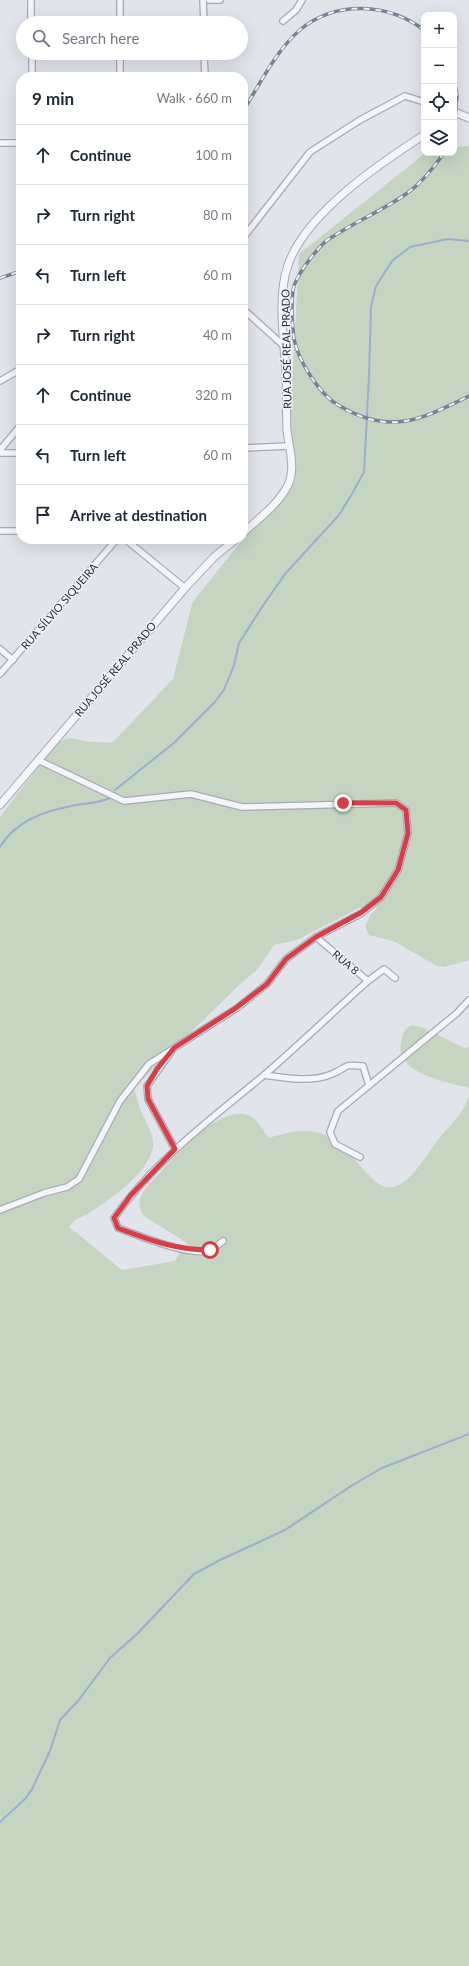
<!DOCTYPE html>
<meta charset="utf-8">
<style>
:root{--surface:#fff;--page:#f6f6f7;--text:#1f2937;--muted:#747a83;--line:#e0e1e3}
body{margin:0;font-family:Lato,sans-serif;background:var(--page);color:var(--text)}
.controls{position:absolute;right:12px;top:12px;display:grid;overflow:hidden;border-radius:8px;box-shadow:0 4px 16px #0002}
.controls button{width:36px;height:36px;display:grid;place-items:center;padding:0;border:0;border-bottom:1px solid var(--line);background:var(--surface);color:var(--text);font:20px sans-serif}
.stop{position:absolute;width:12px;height:12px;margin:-9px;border:3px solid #d83e47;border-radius:50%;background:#fff}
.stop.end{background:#d83e47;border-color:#fff;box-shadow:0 1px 4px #0008}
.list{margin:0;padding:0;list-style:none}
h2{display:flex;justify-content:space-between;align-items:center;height:52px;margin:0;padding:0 16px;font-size:17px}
h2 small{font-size:13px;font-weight:400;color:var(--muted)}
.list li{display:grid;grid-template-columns:26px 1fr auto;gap:12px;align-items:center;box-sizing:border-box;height:60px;padding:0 16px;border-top:1px solid var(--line)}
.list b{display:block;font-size:15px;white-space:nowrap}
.list em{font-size:13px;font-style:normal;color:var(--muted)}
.icon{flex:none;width:22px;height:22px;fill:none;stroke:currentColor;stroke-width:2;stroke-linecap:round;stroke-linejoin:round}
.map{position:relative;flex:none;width:469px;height:1966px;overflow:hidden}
.search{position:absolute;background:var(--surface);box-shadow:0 4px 16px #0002;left:16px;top:16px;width:232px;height:44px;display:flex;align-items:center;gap:10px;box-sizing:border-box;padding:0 14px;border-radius:22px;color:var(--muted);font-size:15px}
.panel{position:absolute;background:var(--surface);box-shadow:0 4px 16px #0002;left:16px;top:72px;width:232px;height:472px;border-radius:16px}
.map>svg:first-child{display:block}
.green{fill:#c5d5c2}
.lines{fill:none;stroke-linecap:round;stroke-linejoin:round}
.stream{stroke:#9aaecd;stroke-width:2}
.minor-casing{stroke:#a6aab6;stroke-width:8}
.tertiary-casing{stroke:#a6aab6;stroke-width:9}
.minor{stroke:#f4f5f9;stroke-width:5.5}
.tertiary{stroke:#f4f5f9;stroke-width:7}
.rail-casing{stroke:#798196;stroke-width:3.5}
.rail{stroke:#f1f3f8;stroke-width:2;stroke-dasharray:6;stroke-linecap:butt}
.route{stroke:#d83e47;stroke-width:5}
.labels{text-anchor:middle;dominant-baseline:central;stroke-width:3;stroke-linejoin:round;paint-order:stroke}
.street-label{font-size:11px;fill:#283044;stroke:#f1f3f8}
</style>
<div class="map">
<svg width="469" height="1966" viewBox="0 0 469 1966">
<rect width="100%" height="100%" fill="#e1e4eb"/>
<g class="green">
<path d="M469,146V960L444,967L437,966L393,941L369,935L365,926L371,914L378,907L359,908L297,940L274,945L257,970L239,985L134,1088C136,1095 138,1102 140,1109C144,1119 151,1129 153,1140C157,1167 111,1199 91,1212C80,1219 78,1215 69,1227L122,1270L175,1261L187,1243L144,1216C141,1211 138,1206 140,1199C143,1189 152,1181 160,1173C177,1153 219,1106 248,1115C257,1118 263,1131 269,1138C289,1132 308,1127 328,1136C337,1141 345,1149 352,1156C359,1164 366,1173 375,1181C398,1202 420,1165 432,1148C444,1130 462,1117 469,1096V1966H0V817L55,745C70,733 73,740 90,742C97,742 105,742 112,743L173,679L192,604L195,599L243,539L287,480L299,254L424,154L454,153V147Z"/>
<path d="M412,1025L422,1027L464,1048L469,1047V1088C448,1082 394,1074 401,1042C402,1034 405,1028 412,1025Z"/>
</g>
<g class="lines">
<g class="stream">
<polyline points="115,790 175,742 214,703 224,690 234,665 239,643 260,610 285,574 339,515 352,494 364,472 369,376 371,307 376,286 392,261 410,247 448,239 469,241"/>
<path d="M0,847C16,821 42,812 71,806C84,803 97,804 110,798"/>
<polyline points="0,1822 26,1798 32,1789 50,1751 60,1720 78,1701 110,1658 137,1634 194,1574 220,1560 285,1530 351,1486 382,1468 469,1434"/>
</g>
<g class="minor-casing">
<g id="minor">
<polyline points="31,0 31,23"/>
<polyline points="120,0 120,23"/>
<polyline points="203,0 204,23"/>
<polyline points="209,0 220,0"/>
<polyline points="283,21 296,10 302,0"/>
<polyline points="32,53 32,77"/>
<polyline points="120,53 120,77"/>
<polyline points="204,53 205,77"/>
<polyline points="0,143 21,143"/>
<polyline points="243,238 310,152 360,120 405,96 424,102"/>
<polyline points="243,309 284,346"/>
<polyline points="0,381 21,369"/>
<polyline points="243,448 289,446"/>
<polyline points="0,450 21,425"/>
<polyline points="0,453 21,453"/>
<polyline points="0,531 21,531"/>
<polyline points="125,539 185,588"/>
<polyline points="0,649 13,660"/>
<polyline points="0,674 117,539"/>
<polyline points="316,937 368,981"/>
<polyline points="171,1052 147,1086 148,1099 175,1149"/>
<path d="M264,1075C286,1078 311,1083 332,1074C349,1067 341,1064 363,1066L369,1085"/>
<polyline points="360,1157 335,1144 330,1132 338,1111 457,1013 469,1000"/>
<polyline points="0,1210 44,1193 67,1187 79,1179 120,1101 149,1064 237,1008 267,984 286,959 316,937 362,913 381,897 398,870 408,833 406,810 396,803 242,807 191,794 124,801 38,760"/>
<path d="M223,1241C219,1244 215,1248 211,1250C193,1258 137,1235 118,1228L114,1218C154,1161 210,1120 263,1076C299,1045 333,1012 368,981L384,969L395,978"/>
</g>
</g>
<g class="tertiary-casing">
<g id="tertiary">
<polyline points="454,115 457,113 469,118"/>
<path d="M243,533C259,518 278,505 288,485C296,468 289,448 287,431C286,412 287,393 286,374C284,341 277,296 288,265C306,213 379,164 424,135"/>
<polyline points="0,805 185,588 214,557 236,539"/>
</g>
</g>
<use href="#minor" class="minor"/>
<use href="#tertiary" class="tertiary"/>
<g class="rail-casing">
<g id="rail">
<polyline points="454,78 457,96 454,130"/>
<path d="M243,111C260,84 276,50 301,29C337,0 388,3 424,30"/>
<path d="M444,153C434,167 423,181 410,191C389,207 365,217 342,231C336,235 327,239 322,245C313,254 295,277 293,290C291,306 292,323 294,339C298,360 319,394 338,405C390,436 420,420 469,396"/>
<polyline points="0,278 21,271"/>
</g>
</g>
<use href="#rail" class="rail"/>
</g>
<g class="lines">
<path class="route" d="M210,1250C175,1250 150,1240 118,1228L114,1218L131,1195L175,1149L148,1099L147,1086L157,1069L174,1048L236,1008L267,984L286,959L316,937L362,912L381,897L398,870L408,833L406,810L396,803H343"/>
</g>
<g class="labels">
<g class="street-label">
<text transform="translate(286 349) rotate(-91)">RUA JOSÉ REAL PRADO</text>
<text transform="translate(59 606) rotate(-49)">RUA SÍLVIO SIQUEIRA</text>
<text transform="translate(115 669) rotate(-50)">RUA JOSÉ REAL PRADO</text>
<text transform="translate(346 962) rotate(40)">RUA 8</text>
</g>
</g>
</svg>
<div class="controls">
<button>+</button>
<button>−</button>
<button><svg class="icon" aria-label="locate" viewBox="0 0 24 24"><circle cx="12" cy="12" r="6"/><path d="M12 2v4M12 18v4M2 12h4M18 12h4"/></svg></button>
<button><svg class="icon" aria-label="layers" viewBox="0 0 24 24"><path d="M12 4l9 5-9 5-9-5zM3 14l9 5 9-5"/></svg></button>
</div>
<div class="stop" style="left:210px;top:1250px"></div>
<div class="stop end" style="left:343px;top:803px"></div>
<div class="search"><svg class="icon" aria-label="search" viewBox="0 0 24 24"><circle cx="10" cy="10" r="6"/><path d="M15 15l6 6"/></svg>Search here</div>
<section class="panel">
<h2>9 min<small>Walk · 660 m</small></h2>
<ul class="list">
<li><svg class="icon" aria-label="ahead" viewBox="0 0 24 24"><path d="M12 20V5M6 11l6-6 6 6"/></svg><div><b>Continue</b></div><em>100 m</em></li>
<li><svg class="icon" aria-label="right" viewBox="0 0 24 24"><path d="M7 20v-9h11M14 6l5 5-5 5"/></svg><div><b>Turn right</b></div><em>80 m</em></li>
<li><svg class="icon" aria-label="left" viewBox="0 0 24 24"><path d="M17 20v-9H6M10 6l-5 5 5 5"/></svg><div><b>Turn left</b></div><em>60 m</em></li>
<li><svg class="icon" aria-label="right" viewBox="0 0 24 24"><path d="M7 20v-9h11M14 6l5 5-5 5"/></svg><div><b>Turn right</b></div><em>40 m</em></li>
<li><svg class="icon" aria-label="ahead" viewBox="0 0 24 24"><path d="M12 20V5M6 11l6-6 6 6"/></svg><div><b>Continue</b></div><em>320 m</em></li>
<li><svg class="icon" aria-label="left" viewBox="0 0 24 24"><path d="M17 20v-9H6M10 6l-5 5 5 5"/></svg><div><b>Turn left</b></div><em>60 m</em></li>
<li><svg class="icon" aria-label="arrive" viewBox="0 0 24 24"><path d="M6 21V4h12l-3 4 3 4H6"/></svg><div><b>Arrive at destination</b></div></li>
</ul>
</section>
</div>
